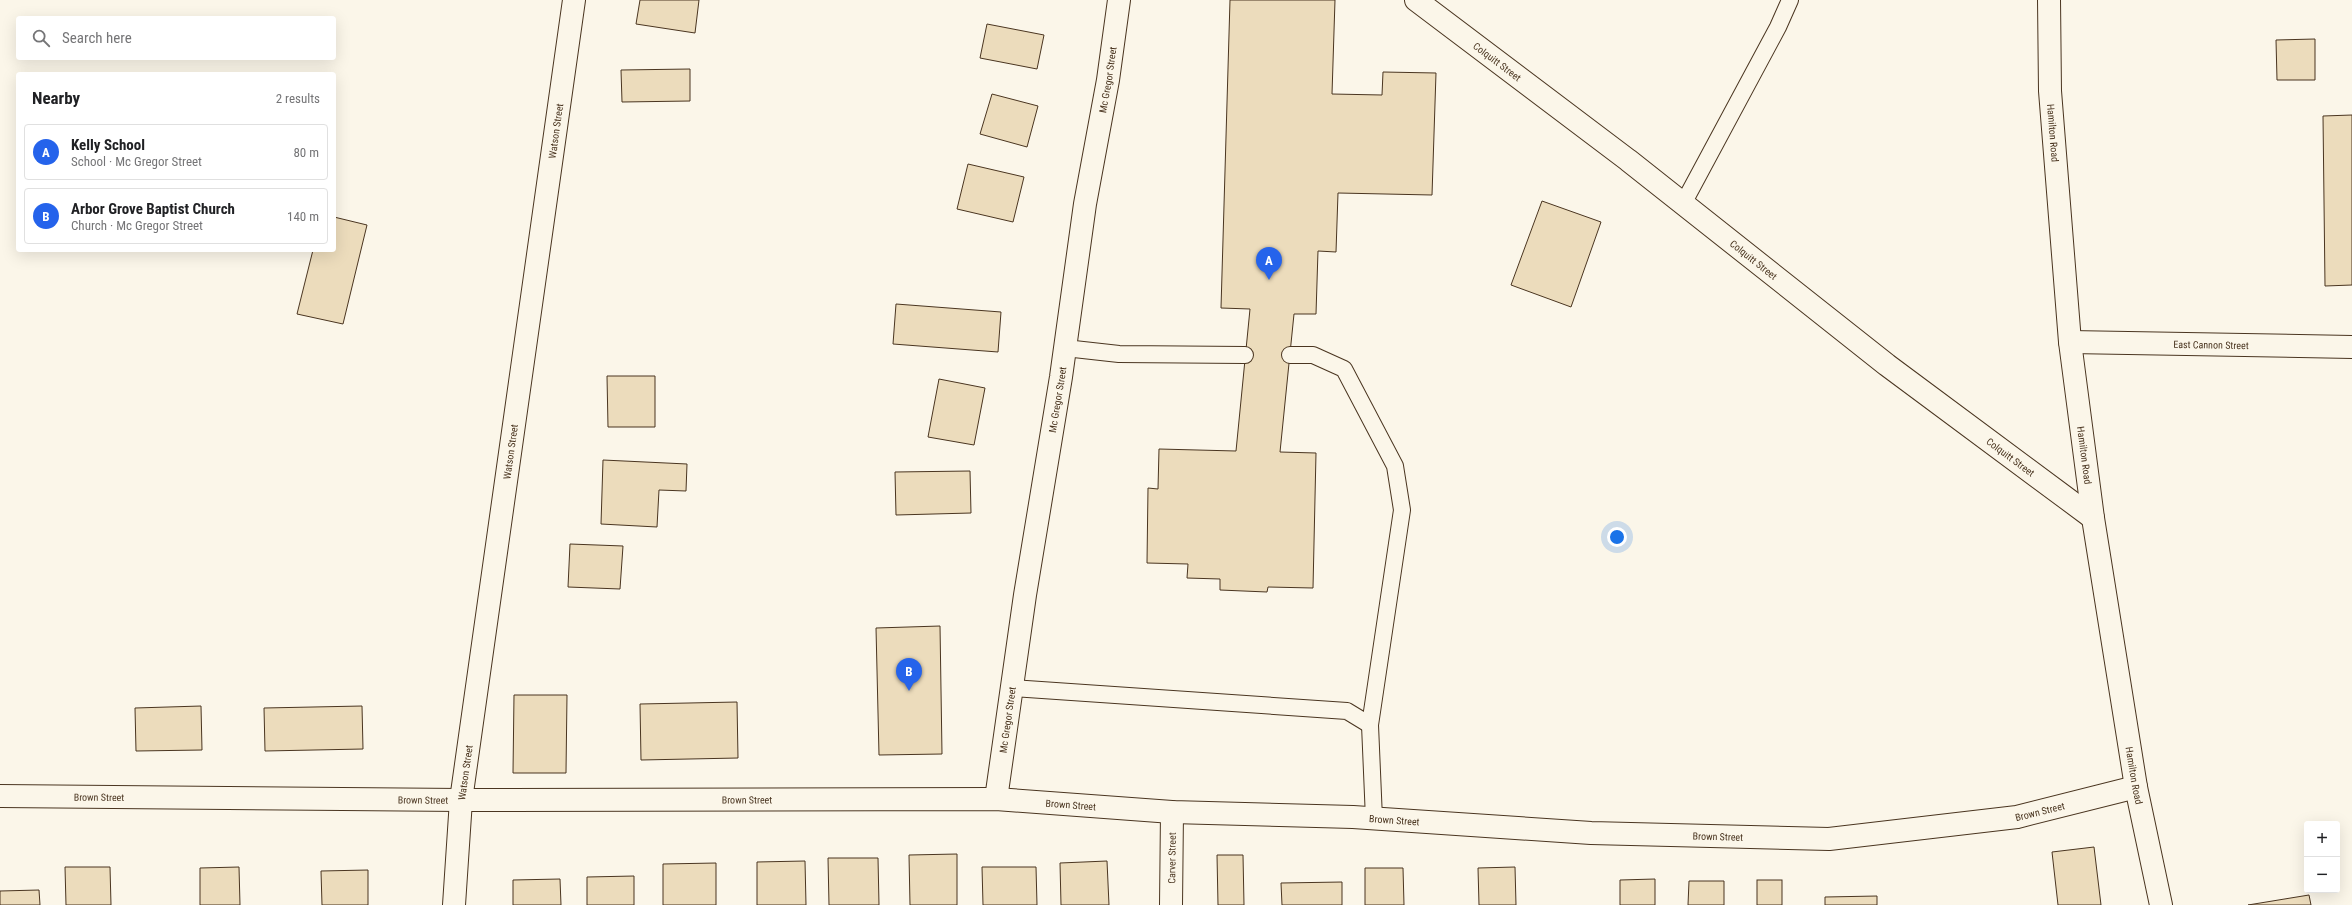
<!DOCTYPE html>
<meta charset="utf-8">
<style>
:root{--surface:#fff;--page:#f2f2f2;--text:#202124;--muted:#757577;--line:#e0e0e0;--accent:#2563eb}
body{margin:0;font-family:"Roboto Condensed",sans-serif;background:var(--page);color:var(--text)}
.controls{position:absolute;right:12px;bottom:12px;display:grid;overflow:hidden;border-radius:4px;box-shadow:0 4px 16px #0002}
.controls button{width:36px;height:36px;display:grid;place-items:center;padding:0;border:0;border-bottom:1px solid var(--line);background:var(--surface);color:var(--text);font:20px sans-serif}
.you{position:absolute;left:1617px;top:537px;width:14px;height:14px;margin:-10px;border:3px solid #fff;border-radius:50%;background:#1a73e8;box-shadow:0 0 0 6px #1a73e833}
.badge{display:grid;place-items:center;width:26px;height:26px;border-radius:50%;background:var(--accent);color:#fff;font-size:13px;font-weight:700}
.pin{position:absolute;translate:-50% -33px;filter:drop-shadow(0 1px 2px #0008)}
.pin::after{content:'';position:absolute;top:21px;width:14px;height:12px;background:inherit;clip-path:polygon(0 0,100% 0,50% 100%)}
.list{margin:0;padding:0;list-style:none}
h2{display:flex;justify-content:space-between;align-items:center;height:52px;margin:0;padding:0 16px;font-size:17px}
h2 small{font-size:13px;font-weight:400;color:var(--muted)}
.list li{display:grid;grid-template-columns:26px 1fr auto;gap:12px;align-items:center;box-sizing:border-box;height:56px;margin:0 8px 8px;padding:0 8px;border:1px solid var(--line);border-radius:4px}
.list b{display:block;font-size:15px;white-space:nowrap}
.list p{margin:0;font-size:13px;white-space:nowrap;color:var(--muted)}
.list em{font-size:13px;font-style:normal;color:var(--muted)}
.icon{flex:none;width:22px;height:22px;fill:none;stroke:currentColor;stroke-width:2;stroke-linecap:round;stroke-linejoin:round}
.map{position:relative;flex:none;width:2352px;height:905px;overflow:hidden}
.search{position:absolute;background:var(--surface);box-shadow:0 4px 16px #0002;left:16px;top:16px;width:320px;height:44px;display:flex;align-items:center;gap:10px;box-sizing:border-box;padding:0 14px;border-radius:4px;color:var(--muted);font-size:15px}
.panel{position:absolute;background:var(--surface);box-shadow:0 4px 16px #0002;left:16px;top:72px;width:320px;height:180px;border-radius:4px}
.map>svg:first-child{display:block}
.building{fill:#ecdcbc;stroke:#4a3520}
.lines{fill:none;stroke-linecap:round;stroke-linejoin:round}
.lane-casing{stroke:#4a3520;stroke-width:18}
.street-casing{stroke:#4a3520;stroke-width:24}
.secondary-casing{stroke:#4a3520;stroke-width:24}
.highway-casing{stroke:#4a3520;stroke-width:24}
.lane{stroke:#fbf6e9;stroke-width:16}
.street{stroke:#fbf6e9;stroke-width:22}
.secondary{stroke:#fbf6e9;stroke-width:22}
.highway{stroke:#fbf6e9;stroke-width:22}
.labels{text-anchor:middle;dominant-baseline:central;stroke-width:3;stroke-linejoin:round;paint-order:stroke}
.street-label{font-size:10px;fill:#4a3520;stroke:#fbf6e9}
</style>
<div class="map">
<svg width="2352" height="905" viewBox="0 0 2352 905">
<rect width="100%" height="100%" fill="#fbf6e9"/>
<g class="building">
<polygon points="640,0 699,0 695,33 636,24"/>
<polygon points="1230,0 1335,0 1332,94 1382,95 1383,72 1436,73 1432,195 1338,193 1336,252 1318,251 1316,314 1294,314 1280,452 1316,453 1313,588 1268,587 1267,592 1220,590 1220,579 1187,578 1188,564 1147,563 1148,488 1158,489 1159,449 1236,451 1250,309 1221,308"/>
<polygon points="987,24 1044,35 1037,69 980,58"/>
<polygon points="2315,39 2315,80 2277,80 2276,40"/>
<polygon points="690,69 690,101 622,102 621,70"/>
<polygon points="992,94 1038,106 1027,147 980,134"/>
<polygon points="2352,115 2352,285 2325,286 2323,116"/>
<polygon points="968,164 1024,177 1013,222 957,209"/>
<polygon points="1542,201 1601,222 1571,307 1511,285"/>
<polygon points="334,217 367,225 343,324 297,314 313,250 334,250"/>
<polygon points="896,304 1001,312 998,352 893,344"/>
<polygon points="607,376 655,376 655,427 608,427"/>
<polygon points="939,379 985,388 974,445 928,437"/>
<polygon points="603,460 687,464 686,491 659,490 657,527 601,524"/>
<polygon points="970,471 971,513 896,515 895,472"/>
<polygon points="570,544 623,546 620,589 568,587"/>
<polygon points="940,626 942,754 879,755 876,628"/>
<polygon points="514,695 567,695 566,773 513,773"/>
<polygon points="737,702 738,758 641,760 640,704"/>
<polygon points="201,706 202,750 136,751 135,708"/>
<polygon points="362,706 363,749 265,751 264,708"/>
<polygon points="2094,847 2101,905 2058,905 2052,852"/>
<polygon points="957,854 957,905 910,905 909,855"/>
<polygon points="1217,855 1243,855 1244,905 1218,905"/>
<polygon points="828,858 878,858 879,905 829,905"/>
<polygon points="805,861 806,905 757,905 757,862"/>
<polygon points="1107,861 1109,905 1061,905 1060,863"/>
<polygon points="716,863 716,905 663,905 663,864"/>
<polygon points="65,867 110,867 111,905 66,905"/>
<polygon points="239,867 240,905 200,905 200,868"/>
<polygon points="982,867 1036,867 1037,905 983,905"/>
<polygon points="1515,867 1516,905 1479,905 1478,868"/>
<polygon points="1365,868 1403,868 1404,905 1365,905"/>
<polygon points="368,870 368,905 322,905 321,871"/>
<polygon points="634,876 634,905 587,905 587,877"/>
<polygon points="560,879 561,905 513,905 513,880"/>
<polygon points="1655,879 1655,905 1620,905 1620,880"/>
<rect x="1757" y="880" width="25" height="25"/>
<polygon points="1689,881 1724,881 1724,905 1688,905"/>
<polygon points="1342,882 1342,905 1282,905 1281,883"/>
<polygon points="39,890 40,905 0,905 0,891"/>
<polygon points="2309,895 2311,905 2248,905"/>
<polygon points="1877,896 1877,905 1825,905 1825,897"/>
</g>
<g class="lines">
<g class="lane-casing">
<g id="lane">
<polyline points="1683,204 1778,27 1790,0"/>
<polyline points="1065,348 1119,354 1245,355"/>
<polyline points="1290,355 1313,355 1344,369 1395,466 1402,510 1370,725 1374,819"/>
<polyline points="1012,688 1347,711 1370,725"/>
</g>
</g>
<g class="street-casing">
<g id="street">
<path id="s1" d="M2070,342L2352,347"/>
<path id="s2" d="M0,796L461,800L996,799L1172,812L1353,817L1591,833L1829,839L2017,817L2136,787"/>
<path id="s3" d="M996,799L1025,595L1061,377L1085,204L1108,80L1119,0"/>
<path id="s4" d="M454,905L461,800L574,0"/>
<path id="s5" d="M1171,905L1172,812"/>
</g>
</g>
<g class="secondary-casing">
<g id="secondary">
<path id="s6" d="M1416,0L1628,160L1887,365L2093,518"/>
</g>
</g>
<g class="highway-casing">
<g id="highway">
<path id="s7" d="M2049,0L2050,91L2070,342L2093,518L2136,787L2161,905"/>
</g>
</g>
<use href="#lane" class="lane"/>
<use href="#street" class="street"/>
<use href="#secondary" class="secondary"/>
<use href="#highway" class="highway"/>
</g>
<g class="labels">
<g class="street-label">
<text stroke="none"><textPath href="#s6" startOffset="102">Colquitt Street</textPath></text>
<text stroke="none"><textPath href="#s3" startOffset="728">Mc Gregor Street</textPath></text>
<text stroke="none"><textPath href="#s4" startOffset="781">Watson Street</textPath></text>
<text stroke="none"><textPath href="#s7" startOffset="133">Hamilton Road</textPath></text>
<text stroke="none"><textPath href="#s6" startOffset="426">Colquitt Street</textPath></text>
<text stroke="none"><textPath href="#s1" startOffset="141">East Cannon Street</textPath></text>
<text stroke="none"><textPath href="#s3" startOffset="404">Mc Gregor Street</textPath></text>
<text stroke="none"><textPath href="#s4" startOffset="457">Watson Street</textPath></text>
<text stroke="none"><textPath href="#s7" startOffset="457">Hamilton Road</textPath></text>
<text stroke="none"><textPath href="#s6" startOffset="750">Colquitt Street</textPath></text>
<text stroke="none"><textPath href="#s3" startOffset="80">Mc Gregor Street</textPath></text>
<text stroke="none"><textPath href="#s4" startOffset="133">Watson Street</textPath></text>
<text stroke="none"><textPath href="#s7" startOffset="781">Hamilton Road</textPath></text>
<text stroke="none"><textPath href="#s2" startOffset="99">Brown Street</textPath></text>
<text stroke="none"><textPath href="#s2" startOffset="747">Brown Street</textPath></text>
<text stroke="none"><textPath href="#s2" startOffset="423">Brown Street</textPath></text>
<text stroke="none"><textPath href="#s2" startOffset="1071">Brown Street</textPath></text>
<text stroke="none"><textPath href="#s2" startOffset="2043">Brown Street</textPath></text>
<text stroke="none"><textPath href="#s2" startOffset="1395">Brown Street</textPath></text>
<text stroke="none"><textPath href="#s2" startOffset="1719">Brown Street</textPath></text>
<text stroke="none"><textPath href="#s5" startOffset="47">Carver Street</textPath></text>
</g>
</g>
</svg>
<div class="controls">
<button>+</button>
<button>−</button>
</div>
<div class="you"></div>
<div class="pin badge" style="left:1269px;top:280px">A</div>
<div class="pin badge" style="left:909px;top:691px">B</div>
<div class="search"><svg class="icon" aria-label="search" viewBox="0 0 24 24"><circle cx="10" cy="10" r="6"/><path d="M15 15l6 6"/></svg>Search here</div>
<section class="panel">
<h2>Nearby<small>2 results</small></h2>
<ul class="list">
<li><span class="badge">A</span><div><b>Kelly School</b><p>School · Mc Gregor Street</p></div><em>80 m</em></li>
<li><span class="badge">B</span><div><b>Arbor Grove Baptist Church</b><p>Church · Mc Gregor Street</p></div><em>140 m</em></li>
</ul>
</section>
</div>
